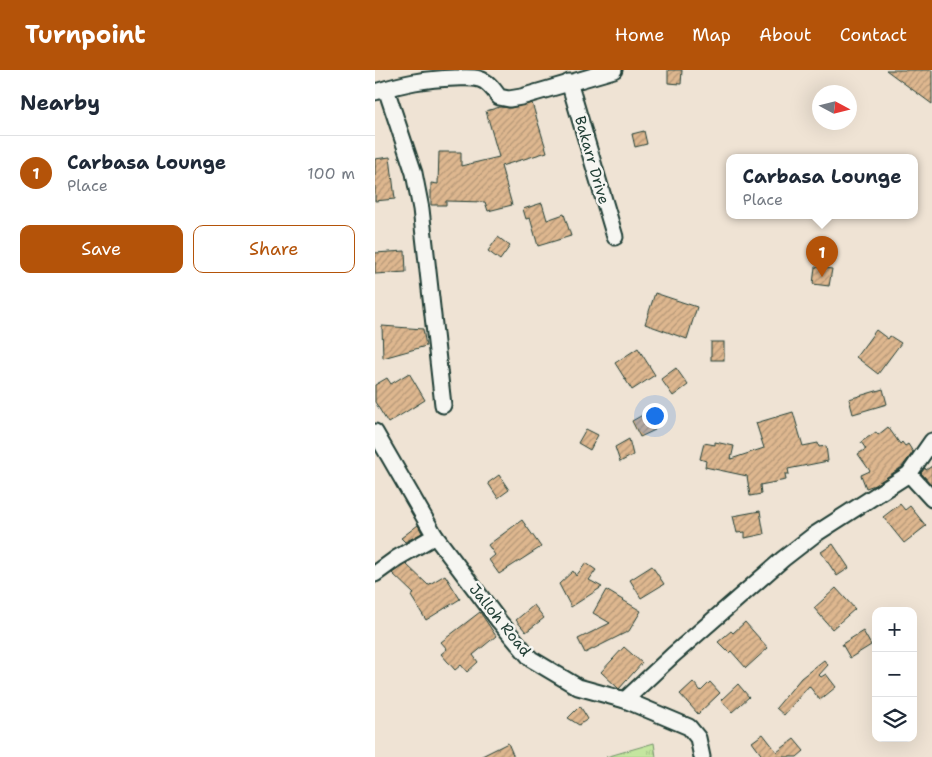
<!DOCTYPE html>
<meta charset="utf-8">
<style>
:root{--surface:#fff;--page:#f2f2f3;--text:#1f2937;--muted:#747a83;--line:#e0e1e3;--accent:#b45309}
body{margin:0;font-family:"Shantell Sans",sans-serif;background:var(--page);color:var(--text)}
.controls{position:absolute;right:15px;bottom:15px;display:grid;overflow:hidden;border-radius:10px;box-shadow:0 5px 20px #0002}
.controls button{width:45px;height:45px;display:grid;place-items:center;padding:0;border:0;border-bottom:1px solid var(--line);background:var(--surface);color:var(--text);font:25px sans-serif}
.compass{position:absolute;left:437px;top:15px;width:45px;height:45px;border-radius:50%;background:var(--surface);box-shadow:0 5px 20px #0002;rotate:97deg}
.you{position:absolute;left:279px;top:345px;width:18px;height:18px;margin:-12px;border:4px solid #fff;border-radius:50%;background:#1a73e8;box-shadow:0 0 0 8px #1a73e833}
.badge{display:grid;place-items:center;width:32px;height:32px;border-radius:50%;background:var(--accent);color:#fff;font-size:16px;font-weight:700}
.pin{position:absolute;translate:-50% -41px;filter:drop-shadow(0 1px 2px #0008)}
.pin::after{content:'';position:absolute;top:26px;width:18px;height:15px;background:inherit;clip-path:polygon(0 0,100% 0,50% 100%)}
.popup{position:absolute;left:351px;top:84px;width:192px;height:65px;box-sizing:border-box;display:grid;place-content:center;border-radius:10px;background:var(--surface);filter:drop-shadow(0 1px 4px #0005);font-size:16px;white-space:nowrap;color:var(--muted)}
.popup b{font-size:19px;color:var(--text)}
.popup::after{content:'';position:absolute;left:50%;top:100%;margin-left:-10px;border:10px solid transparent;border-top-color:var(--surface)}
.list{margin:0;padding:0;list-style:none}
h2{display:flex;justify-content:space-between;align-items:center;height:65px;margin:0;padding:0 20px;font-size:21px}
h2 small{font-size:16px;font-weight:400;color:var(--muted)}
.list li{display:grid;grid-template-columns:32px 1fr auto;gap:15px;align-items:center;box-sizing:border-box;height:75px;padding:0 20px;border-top:1px solid var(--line)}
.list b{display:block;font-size:19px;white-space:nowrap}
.list p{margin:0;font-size:16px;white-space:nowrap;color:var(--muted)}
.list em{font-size:16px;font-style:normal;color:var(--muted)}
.actions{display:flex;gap:10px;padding:15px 20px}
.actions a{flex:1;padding:11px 0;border:1px solid var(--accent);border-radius:10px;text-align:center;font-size:18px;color:var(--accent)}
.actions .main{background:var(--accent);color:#fff}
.icon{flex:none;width:28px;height:28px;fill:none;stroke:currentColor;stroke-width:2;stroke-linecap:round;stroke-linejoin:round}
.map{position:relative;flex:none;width:557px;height:687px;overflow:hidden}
header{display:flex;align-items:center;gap:30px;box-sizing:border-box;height:70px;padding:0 25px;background:var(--accent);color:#fff}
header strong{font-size:24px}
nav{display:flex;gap:28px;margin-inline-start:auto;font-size:18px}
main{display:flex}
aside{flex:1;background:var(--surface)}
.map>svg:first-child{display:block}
.grass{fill:url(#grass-tufts);stroke:#72926a}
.building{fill:url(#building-hatch);stroke:#1f3d34}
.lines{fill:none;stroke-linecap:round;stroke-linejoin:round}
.minor-casing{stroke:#1f3d34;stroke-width:19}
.minor{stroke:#f6f6f2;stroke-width:15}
.labels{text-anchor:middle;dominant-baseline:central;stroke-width:5;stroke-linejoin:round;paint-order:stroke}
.street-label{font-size:15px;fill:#1f3d34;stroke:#f6f6f2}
</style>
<header>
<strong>Turnpoint</strong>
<nav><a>Home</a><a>Map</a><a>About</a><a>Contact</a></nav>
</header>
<main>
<aside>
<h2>Nearby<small></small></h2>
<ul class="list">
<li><span class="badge">1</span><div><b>Carbasa Lounge</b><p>Place</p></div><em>100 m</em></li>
</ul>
<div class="actions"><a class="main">Save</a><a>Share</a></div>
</aside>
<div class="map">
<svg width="557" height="687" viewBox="0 0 557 687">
<defs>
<pattern id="grass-tufts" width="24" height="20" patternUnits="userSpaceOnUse" patternTransform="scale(1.25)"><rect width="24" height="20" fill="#c4e69f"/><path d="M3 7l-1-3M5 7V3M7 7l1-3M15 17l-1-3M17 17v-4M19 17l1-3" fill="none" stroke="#a8c68a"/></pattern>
<pattern id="building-hatch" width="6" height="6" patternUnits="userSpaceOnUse" patternTransform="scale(1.25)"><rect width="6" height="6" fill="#deb78f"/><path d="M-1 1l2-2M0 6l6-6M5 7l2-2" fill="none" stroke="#b39676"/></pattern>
</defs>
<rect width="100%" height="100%" fill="#efe3d4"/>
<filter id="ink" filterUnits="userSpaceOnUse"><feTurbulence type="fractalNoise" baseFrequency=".02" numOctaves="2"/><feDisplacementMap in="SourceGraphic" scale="10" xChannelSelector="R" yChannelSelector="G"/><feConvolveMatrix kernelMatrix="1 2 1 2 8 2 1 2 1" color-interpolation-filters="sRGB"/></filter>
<g filter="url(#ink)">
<polygon class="grass" points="279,673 281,687 231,687"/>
<g class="building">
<polygon points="293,0 307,0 306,14 293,13"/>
<polygon points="511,0 557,0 557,34"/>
<polygon points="157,33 172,82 126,96 137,135 113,141 110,132 71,131 71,135 56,135 56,113 63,114 64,82 86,82 86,96 124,87 111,41 125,37 136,38"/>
<polygon points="269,61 272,74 260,77 257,64"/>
<polygon points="15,87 20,129 0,131 0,89"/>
<polygon points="167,133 172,150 189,144 196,166 163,176 155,148 151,149 148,139"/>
<polygon points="123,167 135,176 125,190 113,181"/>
<polygon points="30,181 31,202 0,204 0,183"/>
<polygon points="440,197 457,199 454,216 438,214"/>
<polygon points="280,223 322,237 312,269 270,254"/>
<polygon points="7,256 48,259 51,276 8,288"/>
<polygon points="501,260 513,269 515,266 526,273 503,304 481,287"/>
<rect x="336" y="272" width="13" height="18"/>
<polygon points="263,278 280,305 257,320 240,293"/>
<polygon points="301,298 313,315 298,326 286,309"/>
<polygon points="34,303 50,330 13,353 0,332 0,315 12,308 16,314"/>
<polygon points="508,319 512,334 478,344 474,329"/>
<polygon points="273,342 280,360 265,367 257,351"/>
<polygon points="418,342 428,376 443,373 444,377 451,376 453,391 413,399 414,404 410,404 411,410 385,415 386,424 375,426 372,406 330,397 331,391 325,389 329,373 340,375 340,372 359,376 356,389 389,378 381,353"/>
<polygon points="513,357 525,374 527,372 530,376 533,374 538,382 527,397 500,415 491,418 486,405 495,401 483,384 491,379 486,372 501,362 503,365"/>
<polygon points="211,359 223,365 215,380 203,373"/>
<polygon points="254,369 258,385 245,392 240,377"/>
<polygon points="557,396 557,415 546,403 550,398 551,400"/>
<polygon points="124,405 134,420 123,428 113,413"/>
<polygon points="525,434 530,440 535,436 551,456 529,473 508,447"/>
<polygon points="385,441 389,464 370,468 370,462 362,463 358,446"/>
<polygon points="147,450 166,477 124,504 114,490 120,485 113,475"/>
<polygon points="43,455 47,463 30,472 26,468"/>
<polygon points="458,474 474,498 462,506 446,482"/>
<polygon points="211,493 221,500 214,510 227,517 196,537 184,514 198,501 201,506"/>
<polygon points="31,494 53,515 70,505 85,529 51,550 36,526 39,524 17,503"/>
<polygon points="277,496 289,514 266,528 255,510"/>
<polygon points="461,518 480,539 457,559 439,538"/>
<polygon points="231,520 266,541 254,561 210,583 203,569 235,553 218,543"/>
<polygon points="159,535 169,548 151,562 141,550"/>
<polygon points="105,542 121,566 98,585 103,592 92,602 86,595 80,600 66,584 72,579 66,572"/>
<polygon points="370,552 393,578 371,598 356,581 354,583 343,572 356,561 358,563"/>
<polygon points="488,561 496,575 475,588 467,574"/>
<polygon points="249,577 267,593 244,619 226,602"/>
<polygon points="449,590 453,595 444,605 446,607 451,604 461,617 445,630 434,616 409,645 401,638 426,608"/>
<polygon points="318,612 326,621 335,612 345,623 323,644 305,624"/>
<polygon points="363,614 374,627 357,642 346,630"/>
<polygon points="205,636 213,649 204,655 193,648"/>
<polygon points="388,664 402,682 419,669 429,681 422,687 388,687 377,672"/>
<polygon points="133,673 139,687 105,687"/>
</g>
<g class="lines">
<g class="minor-casing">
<g id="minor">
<polyline points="194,12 240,167"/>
<polyline points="11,19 39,103 46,139 68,335"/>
<path d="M0,22C30,13 49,9 80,8C88,8 97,7 104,9C113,11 119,20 124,27L134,29L146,27L239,0"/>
<polyline points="0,362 60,466 124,551 156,589 203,617 250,630 314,657 323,668 327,687"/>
<polyline points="534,404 557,429"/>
<polyline points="0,504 22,488 60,466"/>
<polyline points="250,630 298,585 408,489 439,465 534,404 557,371"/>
</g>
</g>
<use href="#minor" class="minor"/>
</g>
</g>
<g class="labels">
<g class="street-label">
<text transform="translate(217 90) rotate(74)">Bakarr Drive</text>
<text transform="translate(125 550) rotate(51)">Jalloh Road</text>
</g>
</g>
</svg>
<div class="controls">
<button>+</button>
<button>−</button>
<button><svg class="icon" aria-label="layers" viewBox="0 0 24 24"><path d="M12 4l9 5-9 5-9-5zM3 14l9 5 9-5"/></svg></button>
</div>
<svg class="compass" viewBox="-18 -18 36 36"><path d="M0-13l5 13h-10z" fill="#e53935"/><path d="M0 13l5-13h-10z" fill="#747a83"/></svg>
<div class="you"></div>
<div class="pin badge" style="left:447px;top:207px">1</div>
<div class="popup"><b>Carbasa Lounge</b>Place</div>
</div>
</main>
